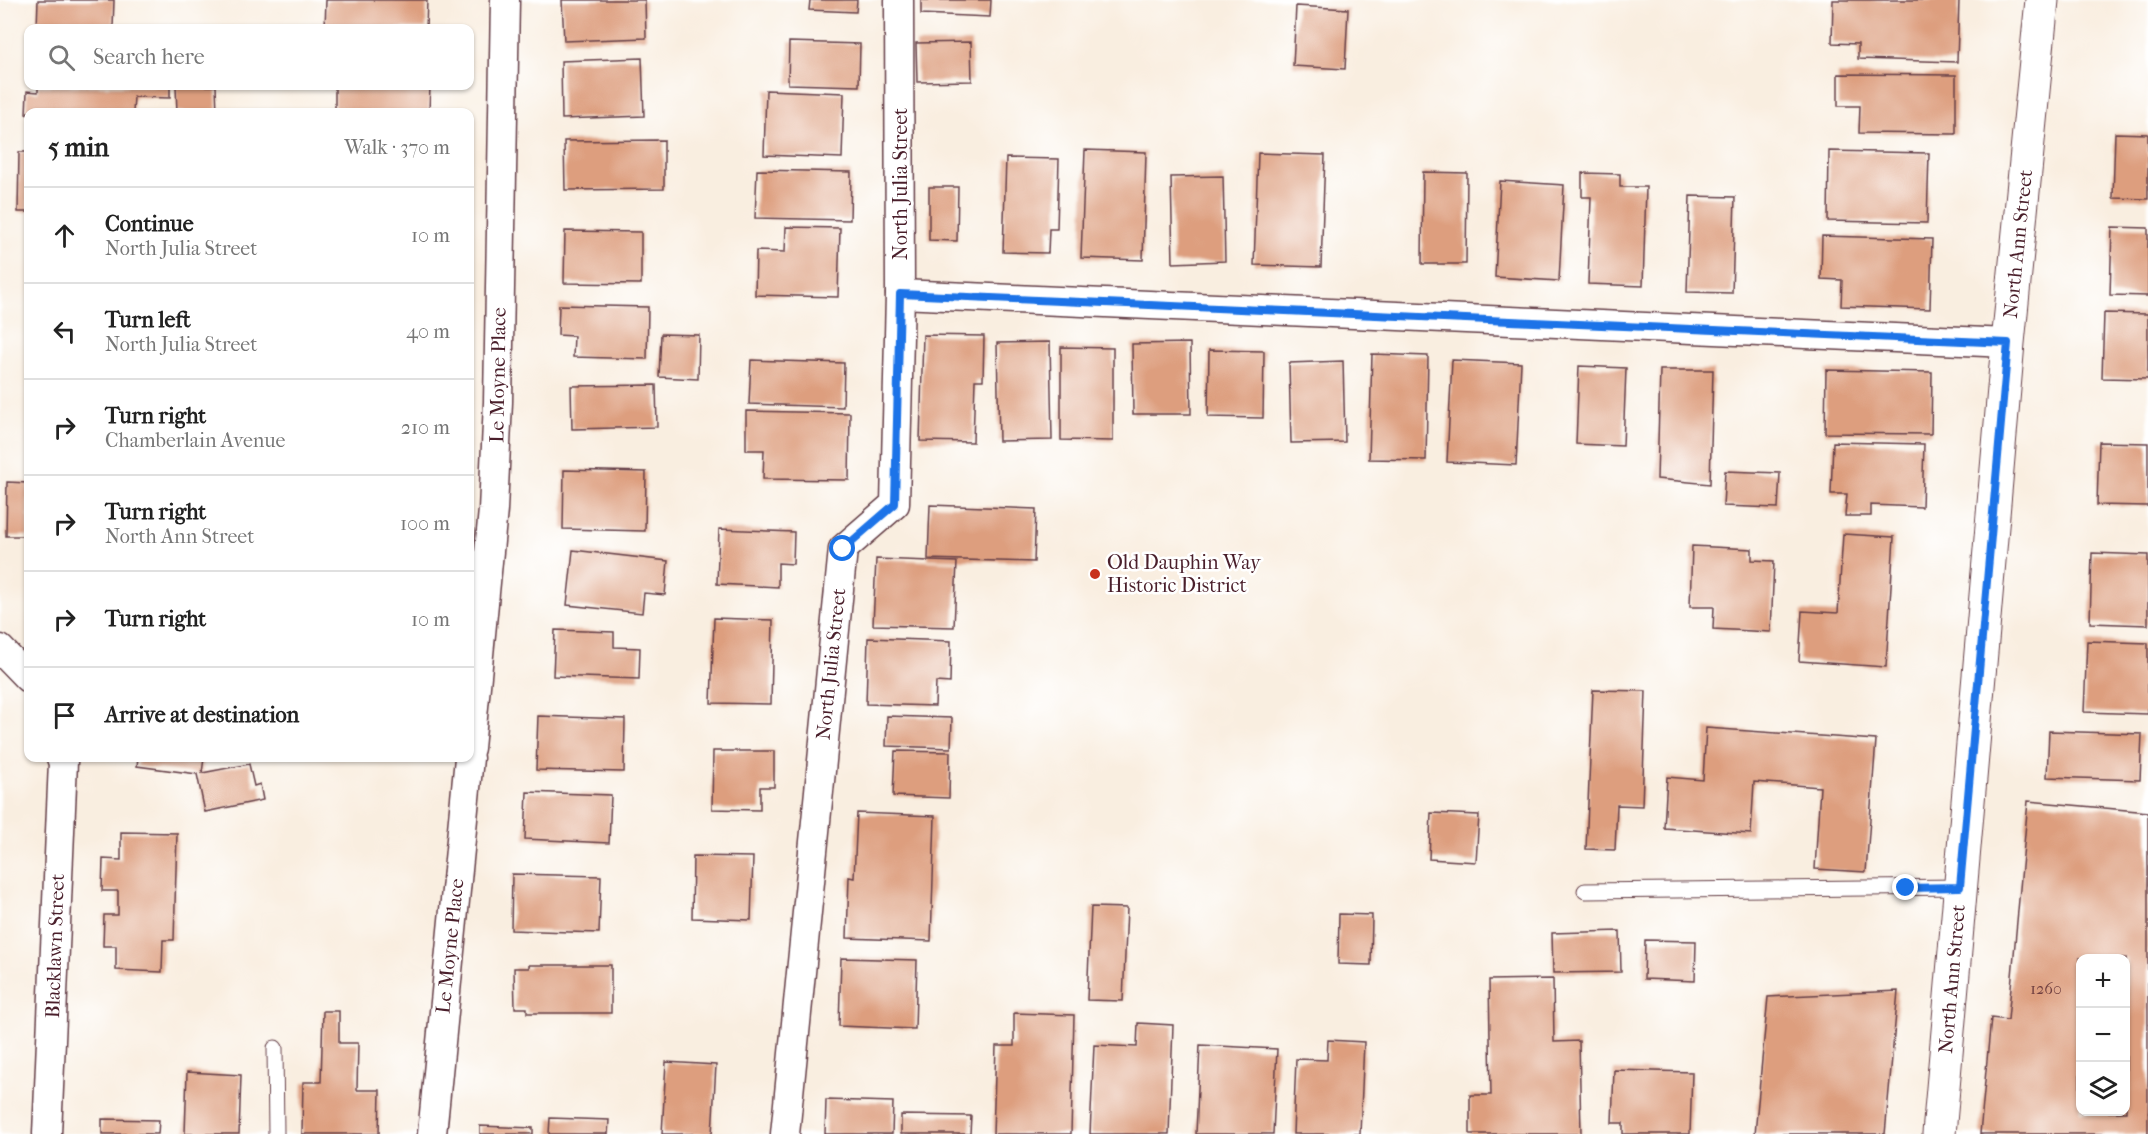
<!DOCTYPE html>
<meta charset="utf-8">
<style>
:root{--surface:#fff;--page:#f2f2f2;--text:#222;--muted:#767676;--line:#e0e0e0}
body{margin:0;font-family:"IM FELL French Canon",serif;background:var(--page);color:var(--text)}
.controls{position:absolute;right:18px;bottom:18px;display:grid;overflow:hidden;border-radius:12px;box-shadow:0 2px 4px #0004}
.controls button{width:54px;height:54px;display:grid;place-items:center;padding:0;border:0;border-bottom:2px solid var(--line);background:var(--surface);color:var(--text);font:30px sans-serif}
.stop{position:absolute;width:18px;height:18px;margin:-14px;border:4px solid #1a73e8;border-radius:50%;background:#fff}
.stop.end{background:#1a73e8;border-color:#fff;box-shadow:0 2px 6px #0008}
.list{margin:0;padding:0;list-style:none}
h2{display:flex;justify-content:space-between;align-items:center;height:78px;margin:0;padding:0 24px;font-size:26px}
h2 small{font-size:20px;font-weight:400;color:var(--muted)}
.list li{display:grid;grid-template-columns:39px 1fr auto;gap:18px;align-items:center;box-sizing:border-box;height:96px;padding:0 24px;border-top:2px solid var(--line)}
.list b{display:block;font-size:22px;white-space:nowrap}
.list p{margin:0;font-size:20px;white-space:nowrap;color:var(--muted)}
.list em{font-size:20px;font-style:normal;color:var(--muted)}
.icon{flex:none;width:33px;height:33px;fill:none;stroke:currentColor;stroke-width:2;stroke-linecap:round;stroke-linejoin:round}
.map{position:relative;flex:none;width:2148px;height:1134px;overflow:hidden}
.search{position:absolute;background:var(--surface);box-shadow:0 2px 4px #0004;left:24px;top:24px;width:450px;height:66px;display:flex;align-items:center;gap:15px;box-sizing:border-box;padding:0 21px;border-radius:12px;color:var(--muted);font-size:22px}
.panel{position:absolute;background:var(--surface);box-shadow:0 2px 4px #0004;left:24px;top:108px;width:450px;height:654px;border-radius:12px}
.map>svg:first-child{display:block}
.building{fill:#dd9e7e;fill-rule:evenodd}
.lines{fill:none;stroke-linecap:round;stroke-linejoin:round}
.service-casing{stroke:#643e46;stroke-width:17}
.minor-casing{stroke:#643e46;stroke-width:31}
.tertiary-casing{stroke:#643e46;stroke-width:35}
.service{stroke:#fff;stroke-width:15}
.minor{stroke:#fff;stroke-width:28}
.tertiary{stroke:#fff;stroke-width:33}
.route{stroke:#1a73e8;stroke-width:8}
.poi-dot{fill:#c8321e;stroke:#fff;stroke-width:2}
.labels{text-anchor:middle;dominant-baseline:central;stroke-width:5;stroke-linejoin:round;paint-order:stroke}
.number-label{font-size:16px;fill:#6f3f40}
.street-label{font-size:20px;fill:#4a1f2b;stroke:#fff}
.poi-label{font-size:20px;fill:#4a1f2b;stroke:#fff;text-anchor:start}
</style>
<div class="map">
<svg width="2148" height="1134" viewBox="0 0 2148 1134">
<rect width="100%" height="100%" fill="#fff"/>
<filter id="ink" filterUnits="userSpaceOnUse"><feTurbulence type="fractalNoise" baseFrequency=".0167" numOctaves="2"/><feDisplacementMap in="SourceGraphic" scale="12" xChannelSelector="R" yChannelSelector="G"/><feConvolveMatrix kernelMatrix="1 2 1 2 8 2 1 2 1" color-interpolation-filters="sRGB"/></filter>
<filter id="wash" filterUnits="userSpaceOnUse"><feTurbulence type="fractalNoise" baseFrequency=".008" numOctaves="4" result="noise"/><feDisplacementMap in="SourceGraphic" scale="24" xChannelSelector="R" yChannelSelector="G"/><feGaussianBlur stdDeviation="1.35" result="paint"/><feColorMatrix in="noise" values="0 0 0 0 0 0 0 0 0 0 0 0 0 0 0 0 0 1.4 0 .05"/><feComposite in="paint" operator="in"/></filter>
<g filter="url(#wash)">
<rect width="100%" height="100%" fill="#f9eee0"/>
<g id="blocks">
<g class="building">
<polygon points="38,0 114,0 113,28 37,28"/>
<polygon points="326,0 427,0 426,28 325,28"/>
<polygon points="562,0 645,0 646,38 564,41"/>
<polygon points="810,0 857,0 856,12 809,10"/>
<polygon points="921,0 991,0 990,17 921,14"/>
<polygon points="1833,0 1959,0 1957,62 1858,59 1858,44 1832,43"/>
<polygon points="1296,6 1348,9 1345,69 1293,66"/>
<polygon points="789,42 860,44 859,86 788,84"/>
<polygon points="971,42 972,81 917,82 916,43"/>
<polygon points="642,58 644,116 562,119 561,61"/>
<polygon points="1838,74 1956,75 1956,134 1859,133 1860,106 1838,106"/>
<polygon points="38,86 170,86 170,98 134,97 133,112 28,112 28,115 26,114 27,91 38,92"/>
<polygon points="176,86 216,86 217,112 177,112"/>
<polygon points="335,86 430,86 429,112 335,112"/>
<polygon points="766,90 844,93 842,158 764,155"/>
<polygon points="2115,133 2148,134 2148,199 2113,198"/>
<polygon points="664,140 664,189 565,190 564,141"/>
<polygon points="1085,150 1146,152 1143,260 1081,258"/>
<polygon points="1829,151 1929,153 1927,223 1828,221"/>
<polygon points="19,152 28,152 28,212 18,212"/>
<polygon points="1258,153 1325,155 1321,267 1254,265"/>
<polygon points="1006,158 1059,159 1057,229 1049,229 1048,253 1003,252"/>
<polygon points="757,170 851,172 850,220 755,218"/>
<polygon points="1423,172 1467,173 1466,264 1422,264"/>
<polygon points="1582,173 1620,174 1620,187 1646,187 1643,286 1588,284 1591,197 1582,197"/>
<polygon points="1223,176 1225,261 1173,263 1171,177"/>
<polygon points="1500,181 1564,185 1559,281 1495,277"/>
<polygon points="929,187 958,187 957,241 929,240"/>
<polygon points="1690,196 1735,197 1732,293 1687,292"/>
<polygon points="786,227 840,228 838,297 755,295 756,251 785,252"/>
<polygon points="2112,227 2148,228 2148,296 2110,295"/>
<polygon points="565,231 641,232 641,284 564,283"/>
<polygon points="1822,236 1932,239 1930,309 1841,306 1842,280 1821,279"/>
<polygon points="559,305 648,307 647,359 573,357 574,336 558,335"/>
<polygon points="2104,313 2148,314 2148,379 2102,378"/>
<polygon points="661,334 699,335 698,379 659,377"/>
<polygon points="923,335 984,336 983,380 975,380 973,442 920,441"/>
<polygon points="1050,342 1052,440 999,441 997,343"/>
<polygon points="1190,343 1191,414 1133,414 1132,344"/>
<polygon points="1061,347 1113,348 1113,441 1061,440"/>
<polygon points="1209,350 1264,351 1263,418 1208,417"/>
<polygon points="1372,354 1428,356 1426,460 1369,459"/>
<polygon points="751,360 844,363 843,407 749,404"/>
<polygon points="1452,360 1521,363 1516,465 1447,462"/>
<polygon points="1343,361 1345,442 1291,443 1289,363"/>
<polygon points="1579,366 1626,368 1623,446 1576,444"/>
<polygon points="1660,370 1713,370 1710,484 1657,479"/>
<polygon points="1826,370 1932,372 1931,434 1825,433"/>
<polygon points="656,385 657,427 572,429 571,386"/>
<polygon points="746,411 850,413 849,480 763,479 764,450 746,450"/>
<polygon points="1833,442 1924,444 1922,507 1871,505 1871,516 1845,516 1847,494 1831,494"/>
<polygon points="2099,442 2148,443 2148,506 2097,505"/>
<polygon points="564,470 646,472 645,531 563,529"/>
<polygon points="1725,471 1780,473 1778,508 1723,506"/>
<polygon points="7,482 28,483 28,536 6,536"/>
<polygon points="930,505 1036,509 1034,562 928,559"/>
<polygon points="719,529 794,532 793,564 778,563 778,587 717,584"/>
<polygon points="1843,534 1894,537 1886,667 1799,661 1802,611 1838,613"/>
<polygon points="1692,546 1752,549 1752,560 1774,561 1771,632 1713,629 1714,607 1690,607"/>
<polygon points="573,550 668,561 665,595 644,593 642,613 567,605"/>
<polygon points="2092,553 2148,555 2148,625 2090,623"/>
<polygon points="876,559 957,562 954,627 873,625"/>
<polygon points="714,618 773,620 771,704 711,703"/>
<polygon points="555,630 614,632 614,647 640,648 639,679 553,676"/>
<polygon points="868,638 951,641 950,683 936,682 935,706 866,704"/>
<polygon points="2087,641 2148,643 2148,714 2084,712"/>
<polygon points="1593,690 1646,691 1642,806 1617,805 1615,850 1586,849"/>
<polygon points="538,716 625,719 624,772 536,770"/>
<polygon points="887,716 952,718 951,748 886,746"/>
<polygon points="1706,728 1876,740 1866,872 1815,869 1820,787 1754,782 1751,834 1664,828 1667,777 1703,780"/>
<polygon points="2049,731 2142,734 2140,780 2047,777"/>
<polygon points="713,751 774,751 774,787 760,787 760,810 712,809"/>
<polygon points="895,751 950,752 949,798 893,796"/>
<polygon points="138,758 204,758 202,773 249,764 254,786 260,784 263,800 205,812 197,774 137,766"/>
<polygon points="527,792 611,795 609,843 525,839"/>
<path d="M2028,801L2148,812V1134H1980L1991,1018L2008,1020ZM2080,958H2126V1112H2080Z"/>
<polygon points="857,813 935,816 931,941 847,938 849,877 854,878"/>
<polygon points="1431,813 1479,815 1476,862 1429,859"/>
<polygon points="121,832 177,833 174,940 163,940 162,972 116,970 116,946 103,946 104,915 118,915 118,891 102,891 103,859 121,860"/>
<polygon points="693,856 753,857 751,920 692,918"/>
<polygon points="512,874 601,876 599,933 511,930"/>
<polygon points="1091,907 1127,908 1123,1001 1087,1000"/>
<polygon points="1339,914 1372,915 1371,965 1338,964"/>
<polygon points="1620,931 1621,972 1553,973 1552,933"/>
<polygon points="1645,940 1696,941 1695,981 1644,979"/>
<polygon points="841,958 917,960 915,1029 839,1026"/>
<polygon points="529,965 611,965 611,1013 527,1013 527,1008 515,1008 514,968 529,968"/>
<polygon points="1553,979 1554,1042 1579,1041 1581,1134 1470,1134 1470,1095 1491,1095 1489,980"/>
<polygon points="1898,991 1885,1134 1755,1134 1768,997"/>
<polygon points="323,1011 339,1011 339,1043 358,1043 357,1090 380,1090 379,1134 302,1134 303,1082 321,1082"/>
<polygon points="1014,1013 1074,1015 1071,1134 993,1134 996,1046 1014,1046"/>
<polygon points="1138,1023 1173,1025 1169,1134 1090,1134 1094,1045 1137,1047"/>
<polygon points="1328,1040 1364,1042 1360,1134 1293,1134 1296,1059 1327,1060"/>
<polygon points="1200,1045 1277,1049 1273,1134 1196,1134"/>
<polygon points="666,1062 716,1065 712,1134 662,1134"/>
<polygon points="1614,1070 1692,1072 1690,1134 1623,1134 1623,1123 1612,1123"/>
<polygon points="187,1072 241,1075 239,1134 185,1134"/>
<polygon points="826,1100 893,1102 892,1134 825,1134"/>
<polygon points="901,1115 971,1116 970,1134 901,1134"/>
<polygon points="550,1118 609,1120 608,1134 549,1134"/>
<polygon points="102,1119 159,1120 158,1134 102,1134"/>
<polygon points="480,1126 533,1128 533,1134 480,1134"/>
</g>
</g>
</g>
<g filter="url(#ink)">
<use href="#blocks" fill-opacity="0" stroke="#643e46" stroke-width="1.5"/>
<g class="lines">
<g class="service-casing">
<g id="service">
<polyline points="1585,891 1960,887"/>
<polyline points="275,1048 276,1134"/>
</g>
</g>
<g class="minor-casing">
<g id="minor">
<polyline points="900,294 2008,343"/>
<polyline points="0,649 28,678"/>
<polyline points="470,748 493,510 498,402 505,0"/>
<polyline points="47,1134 63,762 61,758"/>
<polyline points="432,1134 469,758"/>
<polyline points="785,1134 843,549 895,504 900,294 899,0"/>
</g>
</g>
<g class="tertiary-casing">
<polyline id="tertiary" points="1939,1134 2008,343 2042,0"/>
</g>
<use href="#service" class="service"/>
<use href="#minor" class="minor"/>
<use href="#tertiary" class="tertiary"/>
</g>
</g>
<g class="lines" filter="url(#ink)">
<polyline class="route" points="843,549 895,504 900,294 2008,343 1960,887 1906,888"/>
</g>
<circle class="poi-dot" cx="1095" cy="574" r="6"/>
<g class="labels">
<g class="number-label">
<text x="2046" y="988">1260</text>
</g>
<g class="street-label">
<text transform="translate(900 184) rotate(-90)">North Julia Street</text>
<text transform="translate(2018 244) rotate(-84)">North Ann Street</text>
<text transform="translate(498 375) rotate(-89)">Le Moyne Place</text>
<text transform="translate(831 664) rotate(-84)">North Julia Street</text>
<text transform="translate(55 946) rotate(-88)">Blacklawn Street</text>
<text transform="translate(450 946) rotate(-84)">Le Moyne Place</text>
<text transform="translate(1952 979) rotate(-85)">North Ann Street</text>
</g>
<g class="poi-label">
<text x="1107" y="562">Old Dauphin Way<tspan x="1107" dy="23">Historic District</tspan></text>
</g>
</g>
</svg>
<div class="controls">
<button>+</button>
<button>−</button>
<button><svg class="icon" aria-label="layers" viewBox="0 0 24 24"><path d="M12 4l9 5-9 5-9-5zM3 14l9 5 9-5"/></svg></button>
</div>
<div class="stop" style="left:843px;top:549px"></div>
<div class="stop end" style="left:1906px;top:888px"></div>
<div class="search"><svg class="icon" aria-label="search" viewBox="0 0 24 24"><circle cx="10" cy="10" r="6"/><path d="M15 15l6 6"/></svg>Search here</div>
<section class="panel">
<h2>5 min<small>Walk · 370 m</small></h2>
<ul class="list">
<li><svg class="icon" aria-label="ahead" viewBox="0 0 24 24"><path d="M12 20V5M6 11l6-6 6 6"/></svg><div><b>Continue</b><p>North Julia Street</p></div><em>10 m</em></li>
<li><svg class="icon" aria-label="left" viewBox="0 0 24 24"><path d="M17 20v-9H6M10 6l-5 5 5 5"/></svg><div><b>Turn left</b><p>North Julia Street</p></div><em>40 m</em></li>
<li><svg class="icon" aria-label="right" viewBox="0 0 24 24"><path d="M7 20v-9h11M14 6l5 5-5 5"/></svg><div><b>Turn right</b><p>Chamberlain Avenue</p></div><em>210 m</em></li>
<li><svg class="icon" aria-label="right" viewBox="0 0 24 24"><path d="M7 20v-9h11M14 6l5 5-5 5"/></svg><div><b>Turn right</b><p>North Ann Street</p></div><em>100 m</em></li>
<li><svg class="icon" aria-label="right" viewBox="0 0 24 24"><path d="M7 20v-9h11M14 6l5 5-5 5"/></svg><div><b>Turn right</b></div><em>10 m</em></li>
<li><svg class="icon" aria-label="arrive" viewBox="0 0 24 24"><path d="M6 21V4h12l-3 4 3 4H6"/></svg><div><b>Arrive at destination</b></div></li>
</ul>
</section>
</div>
